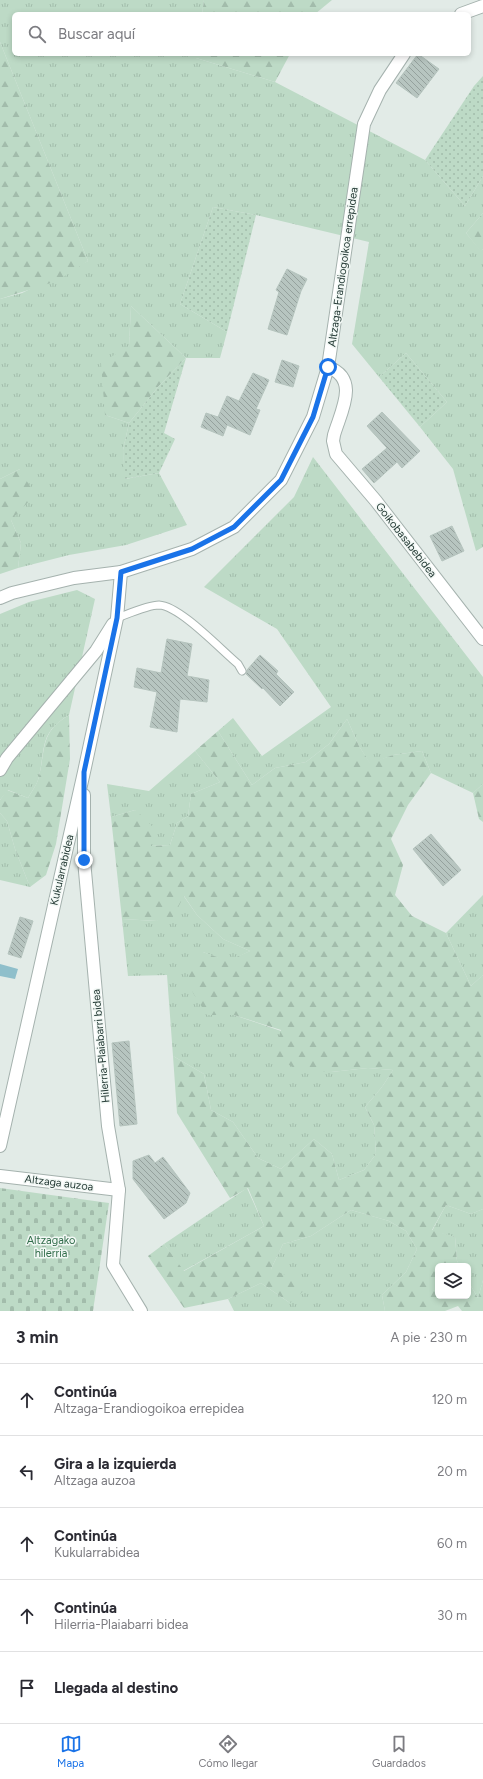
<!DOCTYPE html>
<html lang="es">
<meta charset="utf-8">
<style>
:root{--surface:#fff;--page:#f7f7f7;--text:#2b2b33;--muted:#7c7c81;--line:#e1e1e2;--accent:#1a73e8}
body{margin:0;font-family:Figtree,sans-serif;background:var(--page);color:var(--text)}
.controls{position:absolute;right:12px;bottom:12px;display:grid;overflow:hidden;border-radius:6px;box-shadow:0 2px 6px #0003}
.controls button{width:36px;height:36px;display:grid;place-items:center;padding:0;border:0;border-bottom:1px solid var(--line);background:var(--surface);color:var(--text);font:20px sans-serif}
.stop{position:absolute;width:12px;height:12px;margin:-9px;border:3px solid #1a73e8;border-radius:50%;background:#fff}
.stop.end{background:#1a73e8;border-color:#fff;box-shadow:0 1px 4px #0008}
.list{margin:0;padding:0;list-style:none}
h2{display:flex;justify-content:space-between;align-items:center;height:52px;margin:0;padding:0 16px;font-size:17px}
h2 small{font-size:13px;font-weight:400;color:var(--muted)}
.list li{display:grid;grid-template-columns:26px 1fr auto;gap:12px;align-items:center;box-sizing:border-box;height:72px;padding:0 16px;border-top:1px solid var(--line)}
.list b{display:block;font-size:15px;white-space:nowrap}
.list p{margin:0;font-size:13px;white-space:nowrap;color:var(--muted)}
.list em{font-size:13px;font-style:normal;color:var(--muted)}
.icon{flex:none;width:22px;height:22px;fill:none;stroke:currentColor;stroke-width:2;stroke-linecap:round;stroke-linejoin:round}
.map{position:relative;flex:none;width:483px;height:1311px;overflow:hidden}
.search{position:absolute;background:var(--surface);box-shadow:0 2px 6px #0003;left:12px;right:12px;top:12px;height:44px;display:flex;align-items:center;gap:10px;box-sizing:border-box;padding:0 14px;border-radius:6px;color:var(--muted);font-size:15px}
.sheet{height:412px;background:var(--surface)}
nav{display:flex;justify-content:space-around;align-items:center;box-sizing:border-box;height:56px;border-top:1px solid var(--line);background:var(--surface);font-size:11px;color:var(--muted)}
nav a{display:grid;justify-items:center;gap:2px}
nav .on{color:var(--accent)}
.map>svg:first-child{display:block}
.grass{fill:url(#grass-tufts)}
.forest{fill:url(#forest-firs)}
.cemetery{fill:url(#cemetery-stones)}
.garden{fill:url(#garden-dots)}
.water{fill:#8fbfcb}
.building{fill:url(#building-back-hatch);stroke:#b5c4be}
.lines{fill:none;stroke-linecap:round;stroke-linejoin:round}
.service-casing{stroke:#a5b2ae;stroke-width:9}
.minor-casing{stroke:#a5b2ae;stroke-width:14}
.service{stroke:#fff;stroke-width:7}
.minor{stroke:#fff;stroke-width:12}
.route{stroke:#1a73e8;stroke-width:5}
.labels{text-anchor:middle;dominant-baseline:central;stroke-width:3;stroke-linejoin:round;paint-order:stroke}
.street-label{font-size:11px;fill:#243a35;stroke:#f2f8f5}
.park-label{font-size:11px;fill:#326d4b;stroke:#f2f8f5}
</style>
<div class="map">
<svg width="483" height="1311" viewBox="0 0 483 1311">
<defs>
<pattern id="grass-tufts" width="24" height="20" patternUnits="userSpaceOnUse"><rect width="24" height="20" fill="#bddac6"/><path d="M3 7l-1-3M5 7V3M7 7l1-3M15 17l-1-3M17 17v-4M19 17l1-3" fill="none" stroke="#a2bcab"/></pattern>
<pattern id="forest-firs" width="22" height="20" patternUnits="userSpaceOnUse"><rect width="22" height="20" fill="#bddac6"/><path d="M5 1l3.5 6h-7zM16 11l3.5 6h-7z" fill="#a2bcab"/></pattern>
<pattern id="cemetery-stones" width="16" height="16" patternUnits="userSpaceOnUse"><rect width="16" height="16" fill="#bddac6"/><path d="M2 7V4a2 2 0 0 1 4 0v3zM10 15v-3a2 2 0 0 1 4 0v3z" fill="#a2bcab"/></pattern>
<pattern id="garden-dots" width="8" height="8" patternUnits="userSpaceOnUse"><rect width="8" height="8" fill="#bddac6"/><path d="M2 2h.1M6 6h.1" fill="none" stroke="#a2bcab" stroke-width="1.8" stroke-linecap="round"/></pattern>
<pattern id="building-back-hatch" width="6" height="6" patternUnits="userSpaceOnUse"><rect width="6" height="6" fill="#b7c5c0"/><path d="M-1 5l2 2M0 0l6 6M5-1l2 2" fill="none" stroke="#95a19d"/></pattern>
</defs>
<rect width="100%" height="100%" fill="#e2ebe7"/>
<g class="grass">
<polygon points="0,0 204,0 202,14 14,14 14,54 196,54 196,58 275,82 425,160 465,206 483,176 483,213 466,233 481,251 483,249 483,547 476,551 453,469 420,427 447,402 406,353 379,377 352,344 369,242 256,215 213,207 180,304 227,332 220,358 186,358 131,306 129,346 105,415 129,423 123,450 125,479 159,473 187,525 126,545 69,555 18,568 21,543 11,520 20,469 0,479 0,299 22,293 88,261 0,42"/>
<polygon points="313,457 483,677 483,784 473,793 431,773 422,751 393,755 370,764 359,746 347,719 329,744 306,762 275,768 252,785 218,731 233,718 262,756 331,707 277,629 204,587 294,497"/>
<path d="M77,590L95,599L69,715C39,733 46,747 39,776C38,784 31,792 28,798L8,790L0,800V614L29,602Z"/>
<polygon points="195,751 220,782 191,794 188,816 177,823 170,845 151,846 135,810 111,817 107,784 149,791"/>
<polygon points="0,813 7,821 15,849 30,887 0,880"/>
<polygon points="183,895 197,915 223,939 250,951 228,962 203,952 207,1015 234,1015 281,1031 331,1072 368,1068 393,1070 382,1087 365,1107 374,1125 376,1154 364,1170 339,1180 332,1154 314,1139 281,1169 258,1158 233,1122 211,1110 204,1074 173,1056 167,975 128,976 122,919 157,921"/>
<polygon points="483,895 483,975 471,986 446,933"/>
<polygon points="247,1188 264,1226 183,1271 164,1244"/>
<polygon points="446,1205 471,1214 483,1209 483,1280 478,1298 468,1281 468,1266 460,1266 457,1261 455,1237 432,1231"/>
<polygon points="351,1210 389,1221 406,1231 417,1249 406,1272 382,1295 385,1311 234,1311 228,1299 261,1283 290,1303 271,1269 283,1244 311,1236"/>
</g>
<g class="forest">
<polygon points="204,0 332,0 315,14 202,14"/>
<polygon points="0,42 88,261 57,281 0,299"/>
<polygon points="196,54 290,54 275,82 196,58"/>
<polygon points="483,213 483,249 481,252 466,233"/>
<polygon points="131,306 186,358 158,387 129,423 105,415 101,363 129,346"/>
<polygon points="20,469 35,495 11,520 21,543 18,568 0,574 0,479"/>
<path d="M69,715L70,759L56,844L46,875L30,887L15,849L7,821L0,813V800L7,790L28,798C32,791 38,783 39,776C46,748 40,732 69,715Z"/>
<polygon points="347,719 359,746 370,763 393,755 422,751 431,773 408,805 391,839 403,865 395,895 412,916 446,933 471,986 483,975 483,1209 471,1214 446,1205 432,1230 455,1237 457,1261 460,1266 438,1266 438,1296 468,1296 468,1281 478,1298 483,1280 483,1311 462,1311 458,1306 445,1311 385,1311 382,1295 406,1272 417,1249 406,1231 389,1221 351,1210 311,1236 283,1244 271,1269 310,1285 290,1303 261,1283 228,1299 184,1308 148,1256 164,1244 184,1271 264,1226 248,1188 230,1198 177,1113 173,1056 204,1074 211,1110 233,1122 258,1158 281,1169 314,1139 332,1154 339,1180 364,1170 376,1154 374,1125 365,1107 382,1087 393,1070 368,1068 331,1072 298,1070 273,1056 281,1030 234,1015 207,1015 193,993 187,969 203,952 228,961 250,951 223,939 197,915 184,896 173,917 157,921 122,919 111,817 135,810 153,827 151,846 170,845 177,823 188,816 191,794 220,782 195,751 218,731 252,785 275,768 306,762 329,744"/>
<polygon points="483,784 483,822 479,819 473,793"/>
</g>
<polygon class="cemetery" points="0,1188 109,1203 93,1311 0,1311"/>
<g class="garden">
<polygon points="483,76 483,176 465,206 425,160 474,86"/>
<polygon points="213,207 256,215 227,332 180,304"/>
<polygon points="406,353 447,402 420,427 379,377"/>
<polygon points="186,358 164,433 175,439 159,473 124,479 123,450 129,423 158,387"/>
</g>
<polygon class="water" points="0,964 18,969 15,979 0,976"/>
<g class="building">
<polygon points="418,54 439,69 417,98 396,83"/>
<polygon points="287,269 307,279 301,291 287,335 268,329 279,292 276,290"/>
<polygon points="282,360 299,366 293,387 275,382"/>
<polygon points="253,373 269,380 256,409 260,410 250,435 227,425 223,436 201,427 206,413 218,417 227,396 239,401"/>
<polygon points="382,412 420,451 402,468 397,462 374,483 362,469 387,448 367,426"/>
<polygon points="452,526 464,551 442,561 430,536"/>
<polygon points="167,639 192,644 187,676 209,680 207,702 180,699 177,732 150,727 157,692 134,687 137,668 161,673"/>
<polygon points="260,655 278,671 276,674 294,692 280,706 263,688 262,689 246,674 247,670"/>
<polygon points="431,834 461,870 443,886 413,849"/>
<polygon points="20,917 33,921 21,958 8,954"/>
<polygon points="129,1041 137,1124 120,1126 112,1043"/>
<polygon points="149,1155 155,1163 163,1157 190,1193 186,1203 164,1219 133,1179 133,1161"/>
</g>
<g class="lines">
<g class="service-casing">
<path id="service" d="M117,618C128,614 148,605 159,605C180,606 220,649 238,664L242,671"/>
</g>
<g class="minor-casing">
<g id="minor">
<polyline points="461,14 483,6"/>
<path d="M328,367C360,379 341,411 334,435L333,441L336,454L376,501L483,639"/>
<polyline points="0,598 12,593 74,578 121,572 192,549 234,527 281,480 313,417 328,367 364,124 380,90 404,54"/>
<polyline points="0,770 7,758 96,651 113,624"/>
<polyline points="84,795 84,860 108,1126 119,1190 113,1265 141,1311"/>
<polyline points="0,1146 84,772 117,618 121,572"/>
<polyline points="0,1176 119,1190"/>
</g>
</g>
<use href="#service" class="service"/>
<use href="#minor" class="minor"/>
</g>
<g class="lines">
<polyline class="route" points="84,860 84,772 117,618 121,572 192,549 234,527 281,480 313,417 328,367"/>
</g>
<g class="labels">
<g class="street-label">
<text transform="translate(343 267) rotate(-82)">Altzaga-Erandiogoikoa errepidea</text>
<text transform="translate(406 540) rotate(52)">Goikobasabebidea</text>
<text transform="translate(62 870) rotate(-77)">Kukularrabidea</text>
<text transform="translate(101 1046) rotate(-95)">Hilerria-Plaiabarri bidea</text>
<text transform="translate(59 1183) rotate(7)">Altzaga auzoa</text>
</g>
<g class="park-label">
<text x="51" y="1240">Altzagako<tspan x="51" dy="13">hilerria</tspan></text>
</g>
</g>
</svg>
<div class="controls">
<button><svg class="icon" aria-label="layers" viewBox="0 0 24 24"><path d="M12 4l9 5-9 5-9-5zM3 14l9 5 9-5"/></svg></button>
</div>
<div class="stop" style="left:328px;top:367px"></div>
<div class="stop end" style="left:84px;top:860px"></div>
<div class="search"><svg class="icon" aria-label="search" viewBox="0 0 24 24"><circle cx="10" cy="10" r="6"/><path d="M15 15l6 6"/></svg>Buscar aquí</div>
</div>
<section class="sheet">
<h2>3 min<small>A pie · 230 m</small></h2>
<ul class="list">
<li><svg class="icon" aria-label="ahead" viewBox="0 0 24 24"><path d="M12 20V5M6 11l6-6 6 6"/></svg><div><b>Continúa</b><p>Altzaga-Erandiogoikoa errepidea</p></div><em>120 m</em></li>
<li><svg class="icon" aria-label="left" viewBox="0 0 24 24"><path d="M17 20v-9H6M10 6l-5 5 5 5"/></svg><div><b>Gira a la izquierda</b><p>Altzaga auzoa</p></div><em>20 m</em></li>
<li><svg class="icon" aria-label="ahead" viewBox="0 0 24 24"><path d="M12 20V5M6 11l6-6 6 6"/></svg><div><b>Continúa</b><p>Kukularrabidea</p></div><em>60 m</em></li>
<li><svg class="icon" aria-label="ahead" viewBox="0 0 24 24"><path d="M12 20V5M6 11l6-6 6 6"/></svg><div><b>Continúa</b><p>Hilerria-Plaiabarri bidea</p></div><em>30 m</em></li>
<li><svg class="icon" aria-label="arrive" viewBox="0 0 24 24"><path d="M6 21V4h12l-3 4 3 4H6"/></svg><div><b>Llegada al destino</b></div></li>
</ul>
</section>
<nav>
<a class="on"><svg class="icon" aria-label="map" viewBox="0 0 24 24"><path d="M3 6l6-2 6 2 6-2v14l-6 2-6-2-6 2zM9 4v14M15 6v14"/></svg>Mapa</a>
<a><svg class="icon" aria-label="directions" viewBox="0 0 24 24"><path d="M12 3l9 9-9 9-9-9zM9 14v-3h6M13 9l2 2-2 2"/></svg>Cómo llegar</a>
<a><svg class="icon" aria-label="saved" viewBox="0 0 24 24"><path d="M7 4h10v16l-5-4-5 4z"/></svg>Guardados</a>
</nav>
